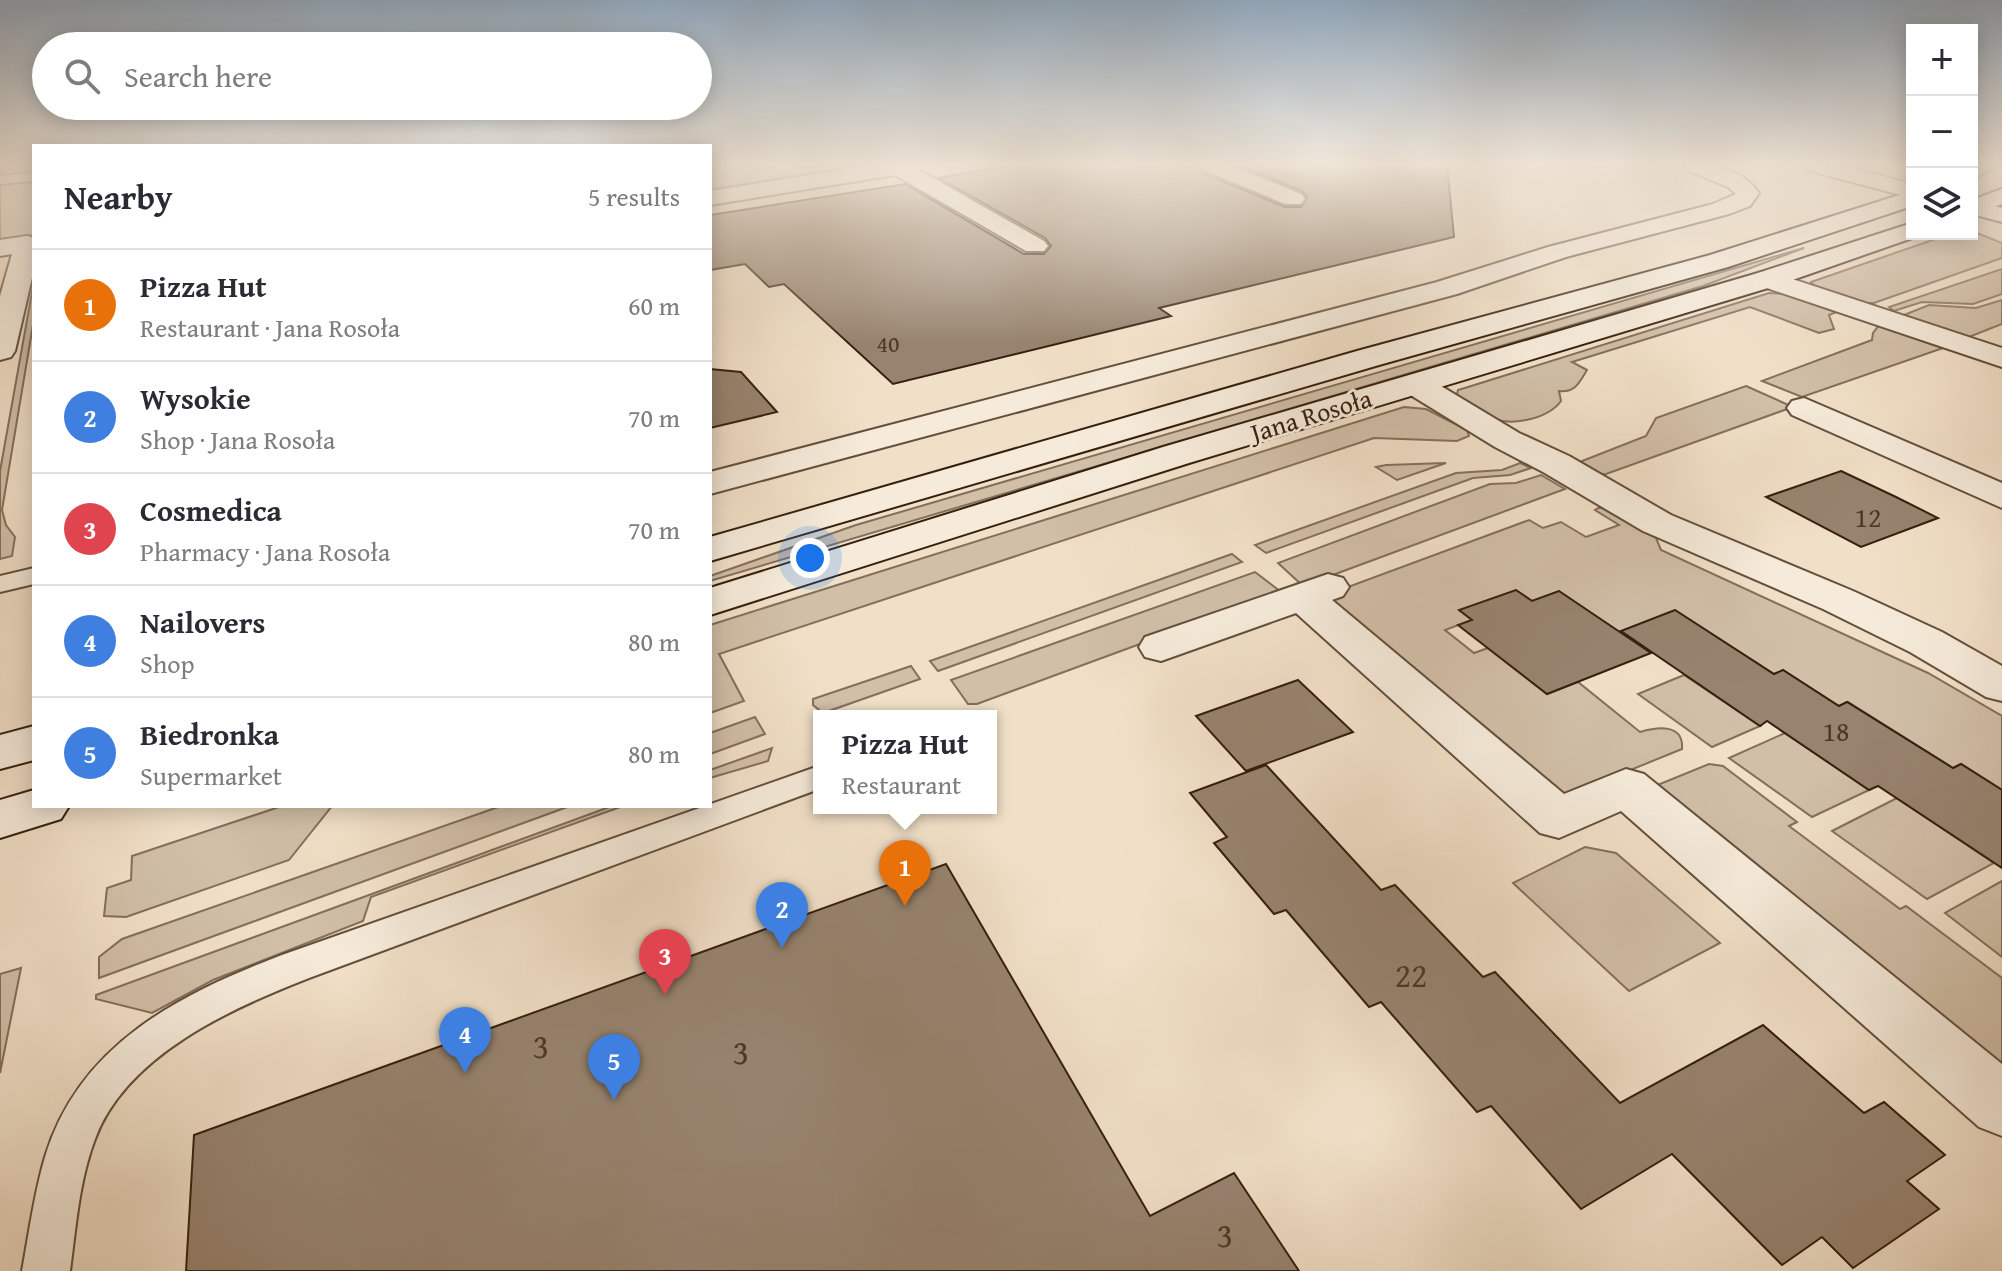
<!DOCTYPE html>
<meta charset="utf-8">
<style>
:root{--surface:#fff;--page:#f2f2f3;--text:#2b2b33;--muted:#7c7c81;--line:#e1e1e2;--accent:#8f2418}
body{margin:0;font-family:"Gentium Book Plus",serif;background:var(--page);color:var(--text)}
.controls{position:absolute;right:24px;top:24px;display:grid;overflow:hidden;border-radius:0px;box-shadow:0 4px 20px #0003}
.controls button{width:72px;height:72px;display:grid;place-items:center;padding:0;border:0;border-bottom:2px solid var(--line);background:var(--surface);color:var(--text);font:40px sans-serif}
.you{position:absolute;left:810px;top:558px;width:28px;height:28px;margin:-20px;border:6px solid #fff;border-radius:50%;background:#1a73e8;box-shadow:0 0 0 12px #1a73e833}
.badge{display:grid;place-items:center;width:52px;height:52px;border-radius:50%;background:var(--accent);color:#fff;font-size:26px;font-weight:700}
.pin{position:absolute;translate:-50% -66px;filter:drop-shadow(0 2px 4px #0008)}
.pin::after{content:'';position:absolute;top:42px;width:28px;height:24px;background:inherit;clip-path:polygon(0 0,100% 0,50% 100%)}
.popup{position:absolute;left:813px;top:710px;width:184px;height:104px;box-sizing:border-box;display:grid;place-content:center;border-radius:0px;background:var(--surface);filter:drop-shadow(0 2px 6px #0005);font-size:26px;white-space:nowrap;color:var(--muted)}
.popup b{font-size:30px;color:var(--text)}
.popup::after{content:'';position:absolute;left:50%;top:100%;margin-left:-16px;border:16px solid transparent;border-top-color:var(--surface)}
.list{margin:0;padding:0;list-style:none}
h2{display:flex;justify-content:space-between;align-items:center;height:104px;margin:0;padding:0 32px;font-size:34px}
h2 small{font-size:26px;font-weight:400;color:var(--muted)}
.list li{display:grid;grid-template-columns:52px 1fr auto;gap:24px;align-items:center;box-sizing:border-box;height:112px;padding:0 32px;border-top:2px solid var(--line)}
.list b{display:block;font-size:30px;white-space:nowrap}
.list p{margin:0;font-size:26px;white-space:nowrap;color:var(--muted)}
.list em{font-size:26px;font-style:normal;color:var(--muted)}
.icon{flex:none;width:44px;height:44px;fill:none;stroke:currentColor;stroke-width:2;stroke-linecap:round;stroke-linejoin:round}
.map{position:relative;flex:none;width:2002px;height:1271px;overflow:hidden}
.search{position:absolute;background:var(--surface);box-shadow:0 4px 20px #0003;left:32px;top:32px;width:680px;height:88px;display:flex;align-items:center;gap:20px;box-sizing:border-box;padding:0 28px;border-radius:44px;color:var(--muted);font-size:30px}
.panel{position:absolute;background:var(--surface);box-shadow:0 4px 20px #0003;left:32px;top:144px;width:680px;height:664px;border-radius:0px}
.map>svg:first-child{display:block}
.green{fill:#d1bfa8;stroke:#846f5b;stroke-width:2}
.building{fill:#97836f;stroke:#361f0e;stroke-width:2}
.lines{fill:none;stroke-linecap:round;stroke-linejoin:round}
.lane-casing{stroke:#654f3c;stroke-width:4}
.street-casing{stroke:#654f3c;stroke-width:4}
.secondary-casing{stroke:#361f0e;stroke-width:4}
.lane{fill:#f6ebdb;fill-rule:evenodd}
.street{fill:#f6ebdb;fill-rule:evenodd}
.secondary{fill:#f6ebdb;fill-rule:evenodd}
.labels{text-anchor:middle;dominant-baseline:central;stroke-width:6;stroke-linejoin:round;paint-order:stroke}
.far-number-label{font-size:24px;fill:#4e3826}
.far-street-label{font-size:26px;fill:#361f0e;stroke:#f6ebdb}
.number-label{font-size:28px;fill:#4e3826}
.near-number-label{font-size:34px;fill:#4e3826}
</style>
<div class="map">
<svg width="2002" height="1271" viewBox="0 0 2002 1271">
<rect width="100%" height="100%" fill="#f1e0c8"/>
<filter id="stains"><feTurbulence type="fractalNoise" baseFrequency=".0025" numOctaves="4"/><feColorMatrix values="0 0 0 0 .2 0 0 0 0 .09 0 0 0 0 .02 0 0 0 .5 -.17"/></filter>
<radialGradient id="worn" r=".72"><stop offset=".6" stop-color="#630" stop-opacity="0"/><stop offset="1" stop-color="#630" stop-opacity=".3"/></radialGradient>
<g class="green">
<polygon points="0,165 34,165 34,235 0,239"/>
<polygon points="710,165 883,165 710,193"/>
<polygon points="1972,231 2002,243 2002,258 1874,303 1862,303 1815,287 1811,282 1950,234 1972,234"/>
<polygon points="1804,248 1703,286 710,581 710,576 856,525"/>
<polygon points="2002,269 2002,294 1973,304 1922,302 1894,311 1889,307"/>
<polygon points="34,281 34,319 2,510 6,525 15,537 12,556 0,559 0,471"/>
<path d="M1769,293L1784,294L1839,311L1829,315L1834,329L1819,333L1750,307L1572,362L1587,370C1579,383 1575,393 1559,391L1561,401C1549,418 1514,426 1494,419C1482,415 1471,406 1460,400L1457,394L1458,390L1468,387Z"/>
<polygon points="2002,300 2002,324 1969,337 1904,315 1929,305 1976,308"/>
<polygon points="1880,324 1946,347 1802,397 1762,381 1872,340 1873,333"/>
<polygon points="1746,386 1793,407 1606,474 1589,475 1572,465 1646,436 1656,418"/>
<polygon points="1404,407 1426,409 1467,430 1469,436 1457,441 1374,438 719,654 744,701 710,713 710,625"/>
<polygon points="1446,463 1397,480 1376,467 1386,465"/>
<polygon points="1520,463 1531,468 1510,475 1473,478 1266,553 1255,545 1456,473 1502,470"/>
<polygon points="1541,475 1565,489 1303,586 1278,563 1490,484 1516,483"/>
<path d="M1600,507L1656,538L1661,550L1928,673L2002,716V790L1961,764L1953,768L1848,702L1839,706L1783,671L1774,674L1675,610L1619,632L1559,591L1532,601L1516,590L1460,610L1472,620L1445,630L1474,653L1488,648L1547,694L1578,682L1640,732C1657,727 1684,723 1682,749L1569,795L1556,794L1318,598L1529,520L1543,528L1561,522L1586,537L1619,525L1595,510Z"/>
<polygon points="1232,554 1242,562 938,671 930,661"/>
<polygon points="1255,572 1281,592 977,704 968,704 951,680"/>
<polygon points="911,666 920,679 823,713 813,705 813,699"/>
<polygon points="1684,675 1760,726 1712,747 1638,694"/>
<polygon points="755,717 765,734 710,754 710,733"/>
<polygon points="1785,733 1869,790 1812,817 1729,758"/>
<polygon points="772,748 768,761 710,778 710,770"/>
<polygon points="1709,764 1723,766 1797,822 1789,826 1900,909 1906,906 2002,978 2002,1074 1655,786"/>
<polygon points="1897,798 1994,863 1927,899 1832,831"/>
<polygon points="282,806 332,806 289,860 126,917 104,916 107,888 131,880 132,856"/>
<polygon points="501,806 570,806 99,978 99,957 122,939"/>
<polygon points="612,806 623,806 371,897 363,921 213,980 152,1013 96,999 96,995"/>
<polygon points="1585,847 1616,853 1720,943 1629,991 1513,883"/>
<polygon points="2002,881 2002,957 1945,913"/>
<polygon points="21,968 0,1073 0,974"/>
</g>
<g class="building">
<polygon points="1010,165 1198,165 1203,173 1285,207 1301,207 1307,197 1302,191 1239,165 1447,165 1454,237 1159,308 1171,316 893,384 784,284 769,287 745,264 710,270 710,215 905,184 1024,254 1044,254 1051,246 1045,238 939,178"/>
<polygon points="710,369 741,372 777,412 710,428"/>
<polygon points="1841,471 1896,497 1938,518 1861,547 1766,497"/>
<polygon points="1516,590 1532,601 1559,591 1651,653 1547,694 1458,625 1472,620 1459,610"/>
<polygon points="1675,610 1774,674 1783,670 1839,706 1847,702 1953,768 1961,764 2002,790 2002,868 1878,786 1869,790 1767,721 1760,726 1621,631"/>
<polygon points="1298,680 1353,732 1246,771 1196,716"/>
<polygon points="1266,765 1381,890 1395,885 1483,977 1495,972 1620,1103 1763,1025 1864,1113 1884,1102 1945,1155 1907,1181 1939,1209 1853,1268 1822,1237 1782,1265 1672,1154 1581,1209 1491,1106 1477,1112 1381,1002 1369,1007 1286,910 1274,914 1214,843 1227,837 1190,793"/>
<polygon points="946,864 1150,1216 1234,1173 1299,1271 186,1271 194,1135"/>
</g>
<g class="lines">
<g class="lane-casing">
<g id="lane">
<polygon points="34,173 34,181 0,184 0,176"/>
<polygon points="34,568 34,584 0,592 0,576"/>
<path d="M819,766V789L309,978C232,1008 126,1055 95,1139C79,1181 76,1227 70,1271H22C29,1233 34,1194 45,1157C79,1044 180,994 282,955Z"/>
</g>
</g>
<g class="street-casing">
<g id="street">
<polygon points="871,165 924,165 919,170 1044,241 1048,246 1044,251 1026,251 895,175 710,205 710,191"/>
<polygon points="1201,165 1231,165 1301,194 1305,199 1301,204 1285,204 1204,170"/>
<path d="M1684,165C1713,165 1742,168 1759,193L1750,206L1729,214L1566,257L1457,294L710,494V472L1437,282L1548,247L1713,204L1736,194L1728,187L1687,170Z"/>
<polygon points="1804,165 1841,165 1912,184 1912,198 1807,170"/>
<polygon points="1972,200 2002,208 2002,222 1972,214"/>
<polygon points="27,236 34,238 34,269 15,351 11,357 0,360 0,296 12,254 0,256 0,240"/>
<polygon points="1768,271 2002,348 2002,367 1758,285 1754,279 1758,273"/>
<polygon points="1415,374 1426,377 1519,433 1569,456 1671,515 1853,591 1942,632 2002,666 2002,701 1986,697 1910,652 1823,609 1643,531 1543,472 1495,447 1404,391 1399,384 1404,377"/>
<polygon points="1804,398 2002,483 2002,508 1792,415 1787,408 1792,401"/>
<polygon points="1328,574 1343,578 1349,587 1343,596 1332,600 1564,794 1626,769 1644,774 2002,1064 2002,1136 1979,1127 1621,811 1559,838 1540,833 1296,613 1161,661 1145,657 1139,647 1145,637"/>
</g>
</g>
<g class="secondary-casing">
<g id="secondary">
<polygon points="1972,165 1996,165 1972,180"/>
<polygon points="2002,189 2002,204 1972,216 1972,200"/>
<polygon points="1912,191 1912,206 1728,267 1379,365 710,561 710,537 1357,351 1710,255"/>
<polygon points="1912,223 1912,234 1921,235 1778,285 1189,463 710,615 710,588 1163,447 1758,273"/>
<polygon points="34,726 34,760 0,769 0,735"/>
<polygon points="34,790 34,806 69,806 61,819 0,838 0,800"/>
</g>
</g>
<use href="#lane" class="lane"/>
<use href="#street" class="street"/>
<use href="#secondary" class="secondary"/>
</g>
<linearGradient id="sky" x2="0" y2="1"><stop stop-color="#92abc2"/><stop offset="0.48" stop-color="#f9f1e6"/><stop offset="1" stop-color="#f9f1e6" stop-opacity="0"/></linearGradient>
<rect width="2002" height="343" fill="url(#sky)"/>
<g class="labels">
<g class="far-number-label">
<text x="888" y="343">40</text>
</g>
<g class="far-street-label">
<text transform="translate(1311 415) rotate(-17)">Jana Rosoła</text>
</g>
<g class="number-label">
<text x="1868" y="516">12</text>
<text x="1836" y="730">18</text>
</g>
<g class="near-number-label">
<text x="1411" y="974">22</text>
<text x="541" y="1045">3</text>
<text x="741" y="1051">3</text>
<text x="1225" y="1234">3</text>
</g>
</g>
<rect width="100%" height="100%" filter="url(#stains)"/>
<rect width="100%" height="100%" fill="url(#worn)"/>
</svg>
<div class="controls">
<button>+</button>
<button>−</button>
<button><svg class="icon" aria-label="layers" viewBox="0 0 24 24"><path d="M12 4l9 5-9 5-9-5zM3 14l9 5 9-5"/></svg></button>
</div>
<div class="you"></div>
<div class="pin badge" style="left:905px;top:906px;background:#e8710a">1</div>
<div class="popup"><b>Pizza Hut</b>Restaurant</div>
<div class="pin badge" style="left:782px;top:948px;background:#3f7fe0">2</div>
<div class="pin badge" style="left:665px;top:995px;background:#e0444e">3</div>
<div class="pin badge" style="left:465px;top:1073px;background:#3f7fe0">4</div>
<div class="pin badge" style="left:614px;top:1100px;background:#3f7fe0">5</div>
<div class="search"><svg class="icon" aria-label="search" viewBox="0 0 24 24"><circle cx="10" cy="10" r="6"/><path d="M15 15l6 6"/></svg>Search here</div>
<section class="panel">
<h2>Nearby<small>5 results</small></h2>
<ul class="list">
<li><span class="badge" style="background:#e8710a">1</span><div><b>Pizza Hut</b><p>Restaurant · Jana Rosoła</p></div><em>60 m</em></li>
<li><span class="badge" style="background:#3f7fe0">2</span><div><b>Wysokie</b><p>Shop · Jana Rosoła</p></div><em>70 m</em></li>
<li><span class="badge" style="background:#e0444e">3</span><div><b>Cosmedica</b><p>Pharmacy · Jana Rosoła</p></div><em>70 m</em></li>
<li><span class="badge" style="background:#3f7fe0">4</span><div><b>Nailovers</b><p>Shop</p></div><em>80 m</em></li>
<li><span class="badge" style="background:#3f7fe0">5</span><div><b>Biedronka</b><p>Supermarket</p></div><em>80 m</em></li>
</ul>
</section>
</div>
